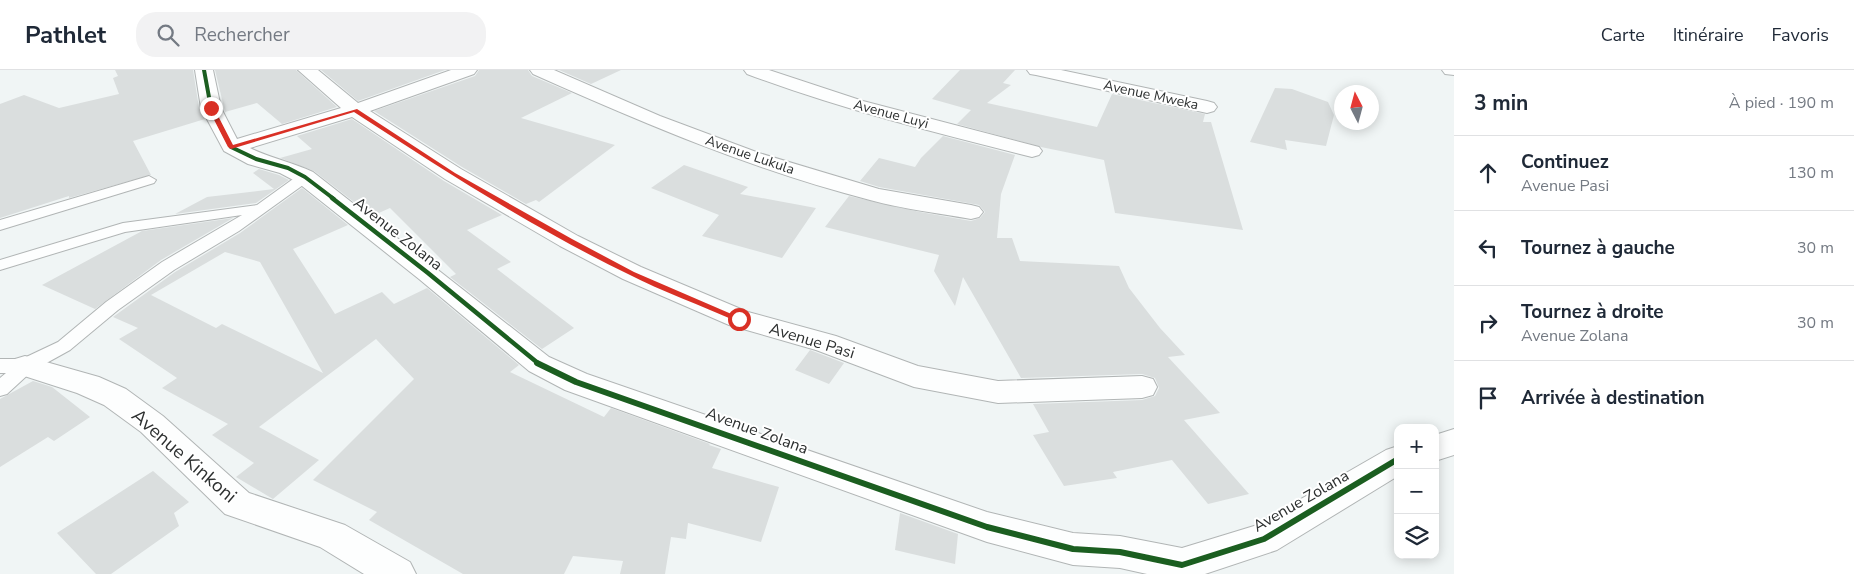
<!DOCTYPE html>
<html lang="fr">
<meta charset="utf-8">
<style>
:root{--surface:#fff;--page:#f2f2f3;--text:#1f2937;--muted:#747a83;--line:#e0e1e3}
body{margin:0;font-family:"Nunito Sans",sans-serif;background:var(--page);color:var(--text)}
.controls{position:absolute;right:15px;bottom:15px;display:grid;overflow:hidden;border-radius:10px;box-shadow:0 2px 12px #0003}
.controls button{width:45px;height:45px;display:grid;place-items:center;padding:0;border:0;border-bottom:1px solid var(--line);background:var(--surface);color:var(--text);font:25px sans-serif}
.compass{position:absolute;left:1334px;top:15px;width:45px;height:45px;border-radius:50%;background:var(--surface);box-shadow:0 2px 12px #0003;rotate:354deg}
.stop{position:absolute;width:15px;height:15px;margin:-11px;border:4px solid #d93025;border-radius:50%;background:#fff}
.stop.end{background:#d93025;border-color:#fff;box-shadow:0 1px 5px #0008}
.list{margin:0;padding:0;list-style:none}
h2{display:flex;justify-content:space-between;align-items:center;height:65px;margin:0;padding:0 20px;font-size:21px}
h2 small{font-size:16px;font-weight:400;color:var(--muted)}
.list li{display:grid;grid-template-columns:32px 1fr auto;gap:15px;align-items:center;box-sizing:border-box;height:75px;padding:0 20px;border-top:1px solid var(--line)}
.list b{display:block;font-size:19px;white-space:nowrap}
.list p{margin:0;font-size:16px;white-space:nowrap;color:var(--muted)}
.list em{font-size:16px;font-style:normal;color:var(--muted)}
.icon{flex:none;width:28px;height:28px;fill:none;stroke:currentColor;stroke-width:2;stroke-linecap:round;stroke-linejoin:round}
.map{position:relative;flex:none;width:1454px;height:504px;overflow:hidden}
header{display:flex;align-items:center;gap:30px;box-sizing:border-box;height:70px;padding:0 25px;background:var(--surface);border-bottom:1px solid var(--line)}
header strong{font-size:24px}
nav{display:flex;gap:28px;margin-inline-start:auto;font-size:18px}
.search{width:350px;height:45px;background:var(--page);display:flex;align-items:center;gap:12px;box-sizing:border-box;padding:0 18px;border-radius:20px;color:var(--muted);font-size:19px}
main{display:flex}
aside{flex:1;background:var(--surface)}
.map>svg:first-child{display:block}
.building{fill:#dadede;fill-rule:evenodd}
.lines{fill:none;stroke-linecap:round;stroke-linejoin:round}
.lane-casing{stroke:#b1b5b5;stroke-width:2}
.street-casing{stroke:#b1b5b5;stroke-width:2}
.lane{fill:#fdfefe;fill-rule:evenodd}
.street{fill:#fdfefe;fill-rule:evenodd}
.cycleway-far2-casing{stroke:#fff;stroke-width:6}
.cycleway-far1-casing{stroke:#fff;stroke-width:8}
.cycleway-casing{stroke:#fff;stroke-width:9}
.cycleway-far2{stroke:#1b5e20;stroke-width:4}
.cycleway-far1{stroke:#1b5e20;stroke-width:4.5}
.cycleway{stroke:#1b5e20;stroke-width:6}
.route{fill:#d93025}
.labels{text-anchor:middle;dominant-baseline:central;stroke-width:4;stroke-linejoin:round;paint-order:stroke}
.far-street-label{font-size:14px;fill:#2d3030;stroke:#fff}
.street-label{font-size:16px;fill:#2d3030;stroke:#fff}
.near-street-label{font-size:19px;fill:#2d3030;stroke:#fff}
</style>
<header>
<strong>Pathlet</strong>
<div class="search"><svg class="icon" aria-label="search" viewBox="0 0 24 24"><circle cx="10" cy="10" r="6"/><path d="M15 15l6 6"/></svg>Rechercher</div>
<nav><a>Carte</a><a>Itinéraire</a><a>Favoris</a></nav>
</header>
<main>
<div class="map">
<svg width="1454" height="504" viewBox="0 0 1454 504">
<rect width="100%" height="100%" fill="#f0f5f5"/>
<g class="building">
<polygon points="115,0 193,0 199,38 205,49 133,71 151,105 69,128 69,126 0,148 0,34 24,25 59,38 119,24 113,8 118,6"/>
<polygon points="215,0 296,0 337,37 282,54 257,33 225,42"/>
<polygon points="321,0 445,0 358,31"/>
<polygon points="479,0 528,0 532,6 572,23 521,48 615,75 539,132 536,130 526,134 462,97 374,41 475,6"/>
<polygon points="559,0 621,0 591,14"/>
<polygon points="960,0 1015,0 1003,13 1011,15 987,33 1097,57 1112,24 1205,44 1203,52 1211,52 1243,160 1115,143 1104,90 1041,77 957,54 971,40 932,29"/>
<polygon points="1275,18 1292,19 1328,32 1334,45 1326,76 1285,70 1287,80 1250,72"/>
<polygon points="352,49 444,111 502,145 467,160 511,192 497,199 574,258 542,279 450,207 456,204 390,138 372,146 314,101 280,88 312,79 297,66"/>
<polygon points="943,66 1015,85 1001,124 997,168 1012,168 1020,191 1119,196 1129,218 1160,258 1185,285 1168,287 1220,343 1184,350 1249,424 1208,434 1172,390 1113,402 1117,408 1064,416 1033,365 1049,362 1033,334 1142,330 1155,326 1159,318 1155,308 1142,304 1021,308 963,207 955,236 934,201 939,185 825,157 849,126 920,142 971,151 980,148 985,142 979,135 879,117 860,111 879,88 915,97 921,88"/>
<polygon points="684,95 748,117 740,124 816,138 782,188 702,166 719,145 651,118"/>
<polygon points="259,99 279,105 289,110 256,133 175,144 207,127 274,119 253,103"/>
<path d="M302,118L348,155L293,179L335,244L382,222L394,234L427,218L519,295L510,302L604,347L611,338L710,374L709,375L721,379L712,398L779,417L761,472L688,453L686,469L671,467L665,504H620L623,491L573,486L564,504H463L369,450L377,442L313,410L414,309L376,269L259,357L319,390L273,429L236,407L254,393L212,365L228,354L162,318L177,308L119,269L138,258L113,247L175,202L240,163ZM225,182L260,192L323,303L222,254L216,258L151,225Z"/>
<polygon points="233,148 161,190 95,239 42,215 142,161"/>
<polygon points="810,280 844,293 829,314 795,300"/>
<polygon points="33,311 52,317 90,347 54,371 48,367 0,397 0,329"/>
<polygon points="153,401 189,432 174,443 179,456 111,504 96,504 57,463"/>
<polygon points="900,443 958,464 955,494 895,480"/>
</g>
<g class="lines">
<g class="lane-casing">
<g id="lane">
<polygon points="305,103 312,107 310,110 239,161 174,200 118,240 70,280 32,301 7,324 0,326 0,308 6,303 0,303 0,289 22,289 58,272 106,232 162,192 242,145 125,162 0,200 0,190 123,153 257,135 300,104"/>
<polygon points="149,106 156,110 154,113 0,160 0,150"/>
</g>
</g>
<g class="street-casing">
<g id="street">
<path d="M195,0H213L221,38L237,69L341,38L298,0H318L358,33L451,0H477L474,4L370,41L461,99L578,166L641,197L748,242L836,266L918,296L998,311L1142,306L1153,309L1157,317L1153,325L1142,328L998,333L914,317L816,280L729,255L623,209L560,176L445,109L352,47L250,78C270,88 292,92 313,102L549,287L587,304L987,442L1073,463L1120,466L1182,478L1254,456L1386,380L1398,376V406L1277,480L1205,504H1147L1120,498L1073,495L987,472L565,320L529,301L419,209L297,112L280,103L248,94L224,81L201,38Z"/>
<path d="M530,0H554L660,46L759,83L879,119L971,135L979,137L983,142L979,147L971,149C938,143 903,139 870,130C753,100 643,53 533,4Z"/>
<path d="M744,0H769L863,31L1039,77L1042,81L1039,85L1032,87C936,63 840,39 747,4Z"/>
<polygon points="1027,0 1061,0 1207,31 1214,33 1217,37 1214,41 1207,43 1036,5 1030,4"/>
<polygon points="1442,0 1454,0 1454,5 1445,4"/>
<polygon points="25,286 99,307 126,319 163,346 249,423 345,455 410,492 416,504 364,504 320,477 225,444 141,362 104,335 77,323 15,303 10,296 15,289"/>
<polygon points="1454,359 1454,385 1435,391 1435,365"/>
</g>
</g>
<use href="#lane" class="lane"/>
<use href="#street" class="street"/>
<g class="cycleway-far2-casing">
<polyline id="cycleway-far2" points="204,0 211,38 231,77 256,89 288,98 305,107 334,129"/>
</g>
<g class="cycleway-far1-casing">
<polyline id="cycleway-far1" points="332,128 428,203 539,294"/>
</g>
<g class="cycleway-casing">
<polyline id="cycleway" points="537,293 576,312 987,457 1073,479 1120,482 1182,495 1264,469 1398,389"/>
</g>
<use href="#cycleway-far2" class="cycleway-far2"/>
<use href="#cycleway-far1" class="cycleway-far1"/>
<use href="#cycleway" class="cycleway"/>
</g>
<path class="route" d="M211,36L214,38L233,75L357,39L455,103L572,169L634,202L743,249L742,251H736C700,235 663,222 628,204C533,158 443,100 354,42L231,79L228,77L208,38Z"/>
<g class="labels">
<g class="far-street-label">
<text transform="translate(1151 25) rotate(12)">Avenue Mweka</text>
<text transform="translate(891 44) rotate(15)">Avenue Luyi</text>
<text transform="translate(750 85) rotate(19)">Avenue Lukula</text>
</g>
<g class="street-label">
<text transform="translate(398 164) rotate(38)">Avenue Zolana</text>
<text transform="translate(812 271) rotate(17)">Avenue Pasi</text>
<text transform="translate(757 361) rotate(20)">Avenue Zolana</text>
<text transform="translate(1301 431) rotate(-30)">Avenue Zolana</text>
</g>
<g class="near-street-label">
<text transform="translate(184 386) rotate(41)">Avenue Kinkoni</text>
</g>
</g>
</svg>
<div class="controls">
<button>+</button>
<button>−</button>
<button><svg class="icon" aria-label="layers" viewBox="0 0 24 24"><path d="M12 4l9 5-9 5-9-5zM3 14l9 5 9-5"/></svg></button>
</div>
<svg class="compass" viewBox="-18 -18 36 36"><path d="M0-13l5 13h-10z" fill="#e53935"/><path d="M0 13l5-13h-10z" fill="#747a83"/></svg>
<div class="stop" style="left:739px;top:249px"></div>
<div class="stop end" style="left:211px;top:38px"></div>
</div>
<aside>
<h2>3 min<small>À pied · 190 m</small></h2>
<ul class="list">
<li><svg class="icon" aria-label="ahead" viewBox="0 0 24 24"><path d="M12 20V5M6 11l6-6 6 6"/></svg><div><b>Continuez</b><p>Avenue Pasi</p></div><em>130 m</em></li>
<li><svg class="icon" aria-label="left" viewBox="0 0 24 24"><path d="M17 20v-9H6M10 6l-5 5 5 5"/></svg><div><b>Tournez à gauche</b></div><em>30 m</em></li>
<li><svg class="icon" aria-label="right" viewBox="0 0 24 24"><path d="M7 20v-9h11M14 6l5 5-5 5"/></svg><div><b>Tournez à droite</b><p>Avenue Zolana</p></div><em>30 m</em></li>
<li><svg class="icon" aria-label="arrive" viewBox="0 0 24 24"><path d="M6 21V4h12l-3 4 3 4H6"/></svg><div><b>Arrivée à destination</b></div></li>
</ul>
</aside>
</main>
